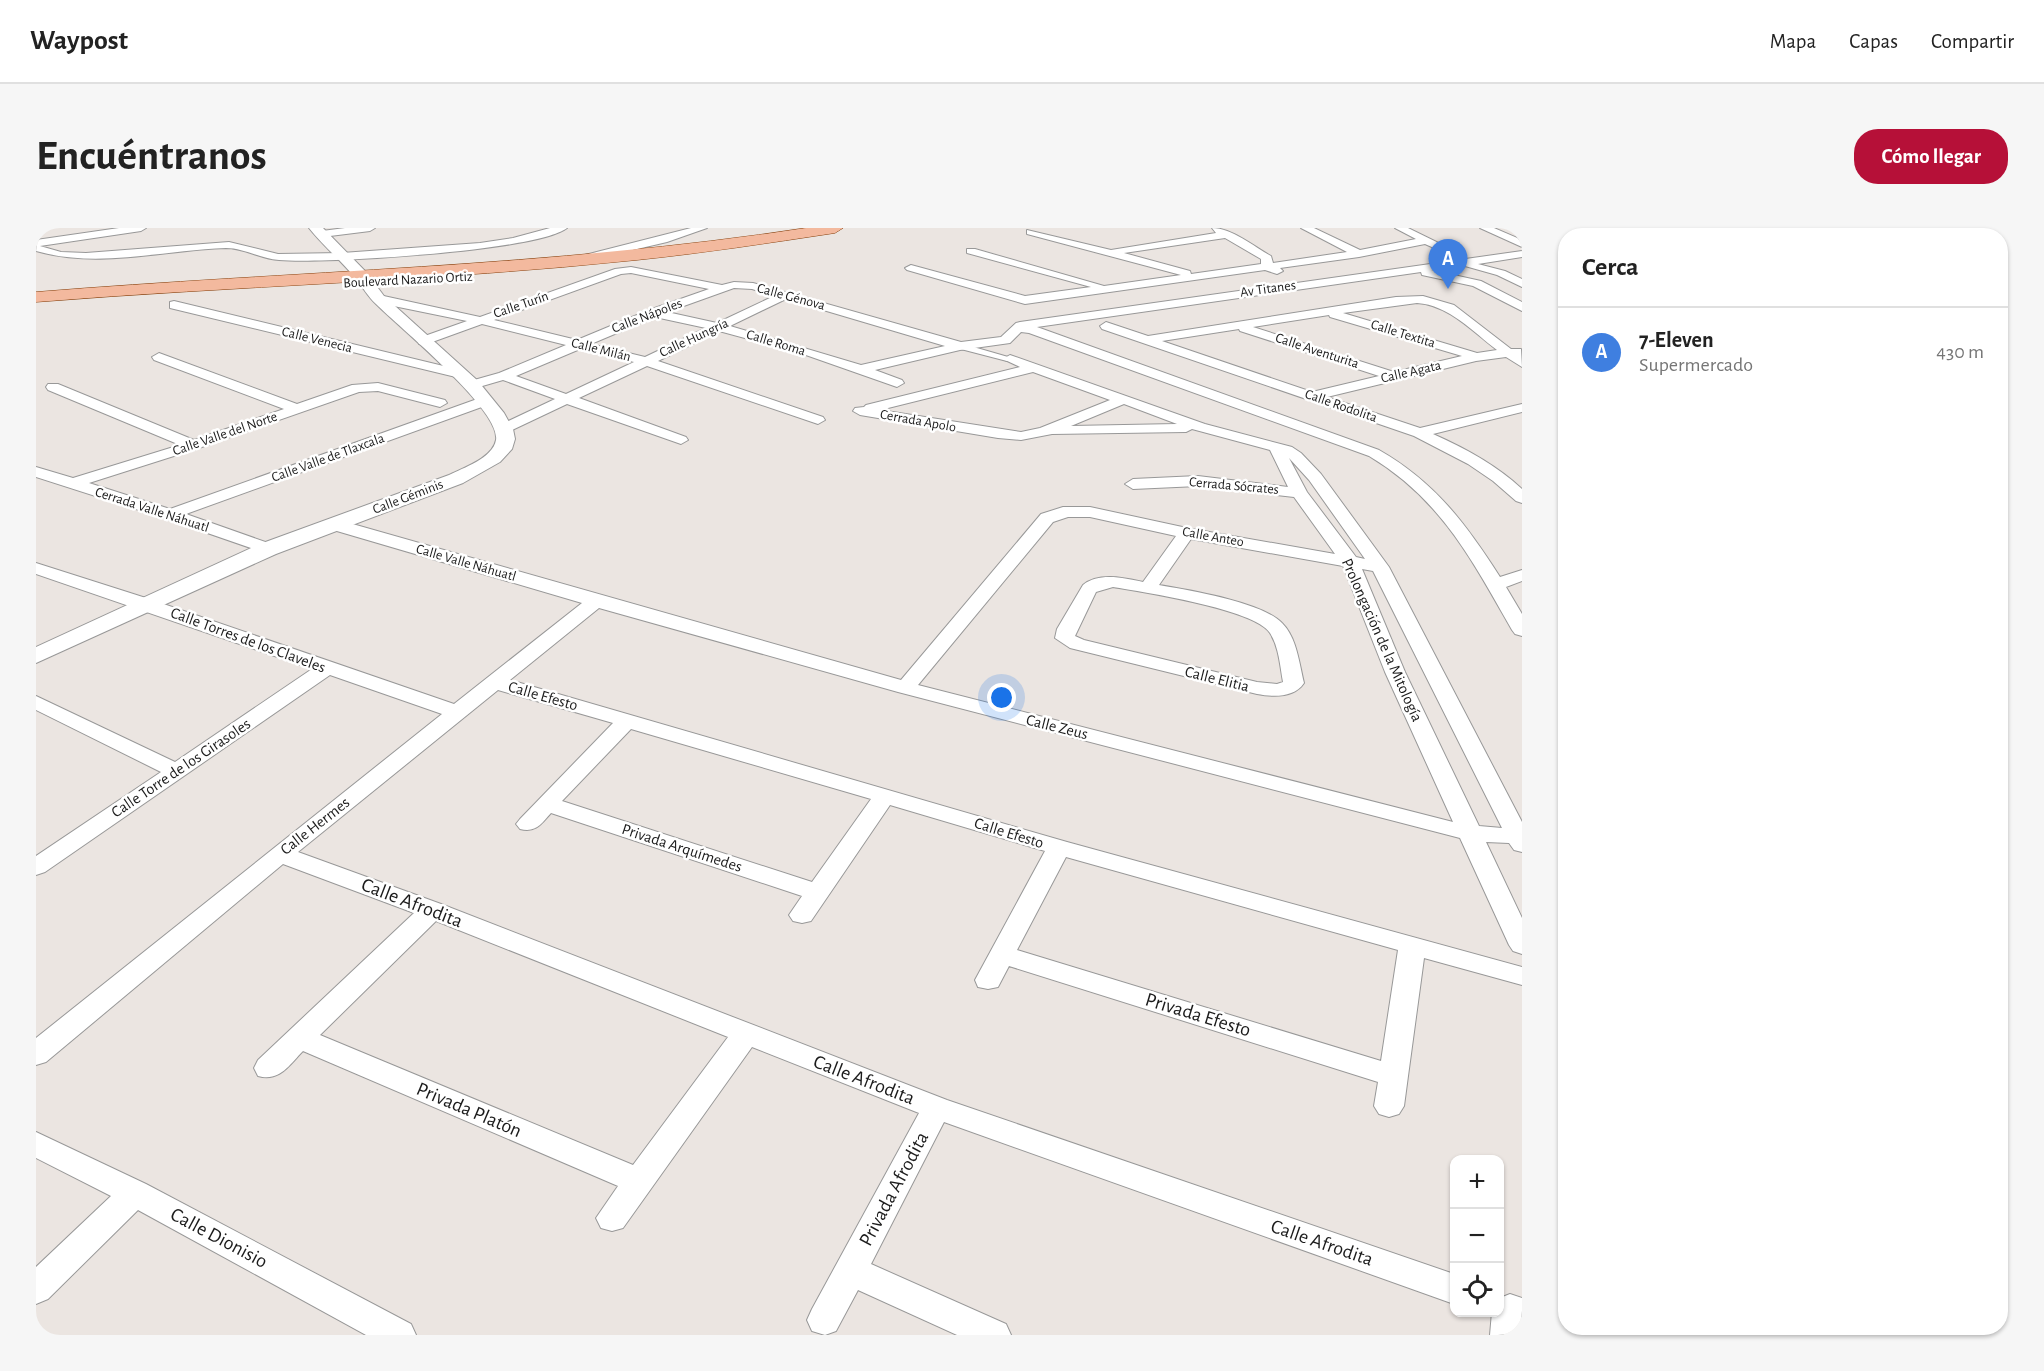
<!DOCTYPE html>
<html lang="es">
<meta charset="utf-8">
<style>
:root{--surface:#fff;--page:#f6f6f6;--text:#222;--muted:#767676;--line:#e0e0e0;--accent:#b61038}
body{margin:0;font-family:"Alegreya Sans",sans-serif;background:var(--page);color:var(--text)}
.controls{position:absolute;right:18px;bottom:18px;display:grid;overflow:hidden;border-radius:12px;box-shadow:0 2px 4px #0004}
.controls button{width:54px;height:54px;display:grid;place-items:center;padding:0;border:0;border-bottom:2px solid var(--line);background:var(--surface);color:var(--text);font:30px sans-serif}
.you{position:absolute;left:966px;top:470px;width:21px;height:21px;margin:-15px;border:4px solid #fff;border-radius:50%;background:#1a73e8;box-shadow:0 0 0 9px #1a73e833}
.badge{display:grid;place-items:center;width:39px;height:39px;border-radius:50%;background:var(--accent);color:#fff;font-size:20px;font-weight:700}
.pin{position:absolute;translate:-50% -50px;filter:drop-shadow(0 2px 3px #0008)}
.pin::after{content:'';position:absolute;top:32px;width:21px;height:18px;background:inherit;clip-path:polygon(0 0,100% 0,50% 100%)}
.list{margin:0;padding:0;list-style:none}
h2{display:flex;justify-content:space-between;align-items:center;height:78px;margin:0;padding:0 24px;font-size:26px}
h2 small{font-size:20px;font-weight:400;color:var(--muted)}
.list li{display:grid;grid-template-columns:39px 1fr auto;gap:18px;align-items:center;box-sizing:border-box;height:90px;padding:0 24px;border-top:2px solid var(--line)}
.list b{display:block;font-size:22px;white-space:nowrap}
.list p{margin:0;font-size:20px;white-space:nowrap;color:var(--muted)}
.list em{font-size:20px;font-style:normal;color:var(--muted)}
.icon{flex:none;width:33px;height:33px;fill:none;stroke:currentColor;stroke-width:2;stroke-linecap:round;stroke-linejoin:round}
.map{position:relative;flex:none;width:1486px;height:1107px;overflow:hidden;border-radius:24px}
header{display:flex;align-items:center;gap:36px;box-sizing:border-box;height:84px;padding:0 30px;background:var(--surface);border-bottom:2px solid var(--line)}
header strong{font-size:28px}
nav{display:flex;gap:33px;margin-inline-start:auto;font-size:21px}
.intro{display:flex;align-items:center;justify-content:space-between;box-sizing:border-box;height:144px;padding:0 36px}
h1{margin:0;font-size:42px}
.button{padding:15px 27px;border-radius:24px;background:var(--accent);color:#fff;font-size:21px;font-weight:700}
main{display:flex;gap:36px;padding:0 36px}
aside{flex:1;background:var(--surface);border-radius:24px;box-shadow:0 2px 4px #0004}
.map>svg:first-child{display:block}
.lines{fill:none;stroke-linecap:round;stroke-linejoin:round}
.pedestrian-casing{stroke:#989898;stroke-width:2}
.minor-casing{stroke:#989898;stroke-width:2}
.tertiary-casing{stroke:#989898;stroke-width:2}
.primary-casing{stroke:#863f0b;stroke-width:1}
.pedestrian{fill:#fff;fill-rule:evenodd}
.minor{fill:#fff;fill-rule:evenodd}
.tertiary{fill:#fff;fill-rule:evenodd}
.primary{fill:#f3b99e;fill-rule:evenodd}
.labels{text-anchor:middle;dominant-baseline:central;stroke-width:5;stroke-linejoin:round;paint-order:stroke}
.far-street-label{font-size:14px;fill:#1b1b1b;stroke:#fff}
.street-label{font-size:16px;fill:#1b1b1b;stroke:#fff}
.near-street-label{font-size:20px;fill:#1b1b1b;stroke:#fff}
</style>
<header>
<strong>Waypost</strong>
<nav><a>Mapa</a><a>Capas</a><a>Compartir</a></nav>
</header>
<div class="intro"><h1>Encuéntranos</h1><a class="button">Cómo llegar</a></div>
<main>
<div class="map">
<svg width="1486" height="1107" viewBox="0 0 1486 1107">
<rect width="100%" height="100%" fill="#ebe5e1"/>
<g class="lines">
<g class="pedestrian-casing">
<polygon id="pedestrian" points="921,116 927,116 979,131 971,133 921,120"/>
</g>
<g class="minor-casing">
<g id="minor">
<path d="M83,0H110L105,3L4,18L25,24L50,25L193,14L242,26L306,25L444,15L477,10L514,0H531C502,23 288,36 243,32C225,31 208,20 190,20C127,22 62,41 0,23V12Z"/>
<polygon points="309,0 339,0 334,3 286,9 281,6 286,3"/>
<polygon points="655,0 671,0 631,14 545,34 540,31 541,29"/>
<path d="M1176,0C1196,0 1217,18 1235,28L1237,35L1311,24L1265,0H1278L1324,22L1380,11L1359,0H1372L1423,25L1422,27H1414L1389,16L1323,29L1244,40L1247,43L1241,46L1229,42L989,76L871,42L869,40L875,37L989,68L1055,59L931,25V21H939L1068,58L1145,47L991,6V2L1075,22L1180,5ZM1189,10L1225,31V36L1155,46L1154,43L1088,25Z"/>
<polygon points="1444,0 1458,0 1486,12 1486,19"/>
<path d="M1486,23V29L1442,36L1469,43L1486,51V59L1461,47L1429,38L1395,42L1445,53L1486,74V83L1437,58L1386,47L1385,44L1001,99L1343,222C1399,254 1430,296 1464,349L1486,342V353L1470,359L1486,386V408L1479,406L1476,402C1436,332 1405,271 1333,228L993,105L985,104L974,115L924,122L839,142L866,152L868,155L861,159L767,126L683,103L622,133L787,189L789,192L782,196L611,138L543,170L650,209L652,212L645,216L531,176L474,203H464L462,200L464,197L519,171L467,152L436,161L431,160L429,157L431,154L463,145L530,117L446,96L388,117L383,116L382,113L383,110L431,93L343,75L337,71L343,67L444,89L579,41L595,39L686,57L698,54L717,55L925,114L965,109L980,95L984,94ZM595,45L673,61L613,82L541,112L458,92L585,46ZM698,60L716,61L738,68L681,95L631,84ZM750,71L909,118L825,137L694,98ZM619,89L670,100L609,129L555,116ZM544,121L598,134L530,166L480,148Z"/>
<path d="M1387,68L1418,77L1475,121H1485L1486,139L1470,129L1440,133L1291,169L1384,200L1486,176V184L1397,206C1429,220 1460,237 1486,261V275L1480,273L1457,253L1432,236L1378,208L1066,101L1064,98L1070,94L1112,108L1360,69ZM1381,75C1413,77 1437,104 1461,122L1441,125L1307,85ZM1293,87L1294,89L1426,128L1358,144L1217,99ZM1203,101L1204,103L1343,148L1276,164L1126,113Z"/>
<polygon points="138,73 424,142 431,146 424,150 134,80 134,74"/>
<polygon points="123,125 261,176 316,157 342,155 409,172 411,175 404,179 342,163 323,164 163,220 53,255 134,281 444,170 449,169 456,173 454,176 150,286 238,317 241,321 238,325 232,326 128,290 0,249 0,239 37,250 144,217 12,162 10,159 12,156 22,156 158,212 248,181 118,132 116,129"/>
<path d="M974,127L1169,196L1256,219L1265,225L1285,246L1353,339L1486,594V624L1478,622L1473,615L1450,614L1486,690V726L1477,723L1473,717L1424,610L862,464L563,380L474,452L1031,614L1486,739V757L1388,730L1372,848L1368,878L1363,886L1353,889L1343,886L1338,878L1342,854L973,738L962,759L952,761L942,759L939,752L1009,623L854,577L775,693L766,695L757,693L753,687L766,668L515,585C505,596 500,605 484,601L480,596L484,591L577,495L462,462L262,624L405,676L911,872L1418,1046V1076L908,894L835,1036L970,1096L975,1107H921L822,1062L800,1103L789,1107L776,1103L771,1092L776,1081L883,885L716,819L587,1000L576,1003L565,1000L560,990L582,958L267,823C253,837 244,854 222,848L218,840L222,832L378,685L247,636L10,834L0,837V810L406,486L294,447L9,644L0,647V628L125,544L0,482V468L139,534L276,441L0,346V335L113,371L418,476L546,375L294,301L292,297L294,293H306L865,452L1005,286L1027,279H1054L1151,300L1299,326L1258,269L1162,258L1097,261L1089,256L1097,251L1162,248L1252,259L1234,222L1156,201L1150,204L1016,206L985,212L962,210L824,187L817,183L819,180L828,179L830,177L984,139L967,131ZM997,144L1074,172L1004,200L985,204L844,182ZM1088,176L1141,196L1035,198ZM1253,230L1273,252L1329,331L1320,329L1271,264ZM1032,289H1054L1140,308L1107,354C1088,350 1063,344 1047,357L1021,401L1019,410L1034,420L1221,466C1237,469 1258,470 1268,455C1263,435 1261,410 1246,395C1226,374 1152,362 1123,357L1155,311L1307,338L1349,444L1417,594L882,457L1017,294ZM1326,341L1337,343L1466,600L1443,598L1369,444ZM1077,359C1107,364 1219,381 1234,405C1243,419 1244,438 1247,454L1241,456L1221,454L1048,412L1039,408L1060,364ZM595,501L835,571L776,654L526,573ZM1030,629L1362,722L1345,833L981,722ZM400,693L692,809L597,937L284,807Z"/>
<polygon points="0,904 110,956 375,1096 380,1107 330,1107 102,982 12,1071 0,1076 0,1039 75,968 0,930"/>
<polygon points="1474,1066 1486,1070 1486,1107 1454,1107 1456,1084 1464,1084 1464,1070"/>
</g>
</g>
<g class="tertiary-casing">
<path id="tertiary" d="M273,0H287L330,44L348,68L442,153L468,185L477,201L479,211L476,221L464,234L427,255L240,326L0,435V419L224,316L413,247C427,240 457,230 460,212C465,182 363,99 340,76C332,69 327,59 320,51C306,33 287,18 273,0Z"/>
</g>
<g class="primary-casing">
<path id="primary" d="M770,0H807L799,5C733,15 668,25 601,32C402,53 200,58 0,74V64C257,43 515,39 770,0Z"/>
</g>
<use href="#pedestrian" class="pedestrian"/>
<use href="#minor" class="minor"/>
<use href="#tertiary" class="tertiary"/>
<use href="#primary" class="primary"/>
</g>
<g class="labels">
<g class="far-street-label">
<text transform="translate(372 52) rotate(-3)">Boulevard Nazario Ortiz</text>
<text transform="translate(1232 61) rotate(-8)">Av Titanes</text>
<text transform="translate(755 69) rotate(15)">Calle Génova</text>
<text transform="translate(485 77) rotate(-19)">Calle Turín</text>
<text transform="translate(611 88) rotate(-21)">Calle Nápoles</text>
<text transform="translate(1367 106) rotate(17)">Calle Textita</text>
<text transform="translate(658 110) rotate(-25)">Calle Hungría</text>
<text transform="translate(281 112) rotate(14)">Calle Venecia</text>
<text transform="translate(740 115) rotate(17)">Calle Roma</text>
<text transform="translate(565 122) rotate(14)">Calle Milán</text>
<text transform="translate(1281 123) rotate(18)">Calle Aventurita</text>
<text transform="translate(1375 144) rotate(-13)">Calle Agata</text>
<text transform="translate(1305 178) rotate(19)">Calle Rodolita</text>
<text transform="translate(882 193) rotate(10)">Cerrada Apolo</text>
<text transform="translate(189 206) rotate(-19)">Calle Valle del Norte</text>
<text transform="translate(292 230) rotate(-20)">Calle Valle de Tlaxcala</text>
<text transform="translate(1198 258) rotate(5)">Cerrada Sócrates</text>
<text transform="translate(372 269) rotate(-21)">Calle Géminis</text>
<text transform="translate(116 282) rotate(18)">Cerrada Valle Náhuatl</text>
<text transform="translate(1177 309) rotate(10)">Calle Anteo</text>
<text transform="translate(430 335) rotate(16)">Calle Valle Náhuatl</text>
</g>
<g class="street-label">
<text transform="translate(212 412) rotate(20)">Calle Torres de los Claveles</text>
<text transform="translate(1346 412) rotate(66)">Prolongación de la Mitología</text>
<text transform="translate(1181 451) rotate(14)">Calle Elitia</text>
<text transform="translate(507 468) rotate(16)">Calle Efesto</text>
<text transform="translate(1021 499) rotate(14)">Calle Zeus</text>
<text transform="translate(145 540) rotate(-34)">Calle Torre de los Girasoles</text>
<text transform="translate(279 598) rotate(-38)">Calle Hermes</text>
<text transform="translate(973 605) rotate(17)">Calle Efesto</text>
<text transform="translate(646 620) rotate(18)">Privada Arquímedes</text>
</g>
<g class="near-street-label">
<text transform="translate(376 675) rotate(21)">Calle Afrodita</text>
<text transform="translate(1162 787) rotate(17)">Privada Efesto</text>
<text transform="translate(828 852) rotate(21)">Calle Afrodita</text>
<text transform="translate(433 882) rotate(23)">Privada Platón</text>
<text transform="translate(858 961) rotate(-62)">Privada Afrodita</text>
<text transform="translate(183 1010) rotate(28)">Calle Dionisio</text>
<text transform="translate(1286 1015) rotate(19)">Calle Afrodita</text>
</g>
</g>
</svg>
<div class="controls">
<button>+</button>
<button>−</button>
<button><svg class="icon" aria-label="locate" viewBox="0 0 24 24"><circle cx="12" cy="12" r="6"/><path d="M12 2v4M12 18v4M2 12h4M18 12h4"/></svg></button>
</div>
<div class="you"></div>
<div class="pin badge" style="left:1412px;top:61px;background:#3f7fe0">A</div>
</div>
<aside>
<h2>Cerca<small></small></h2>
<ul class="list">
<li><span class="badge" style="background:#3f7fe0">A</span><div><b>7-Eleven</b><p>Supermercado</p></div><em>430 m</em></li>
</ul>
</aside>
</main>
